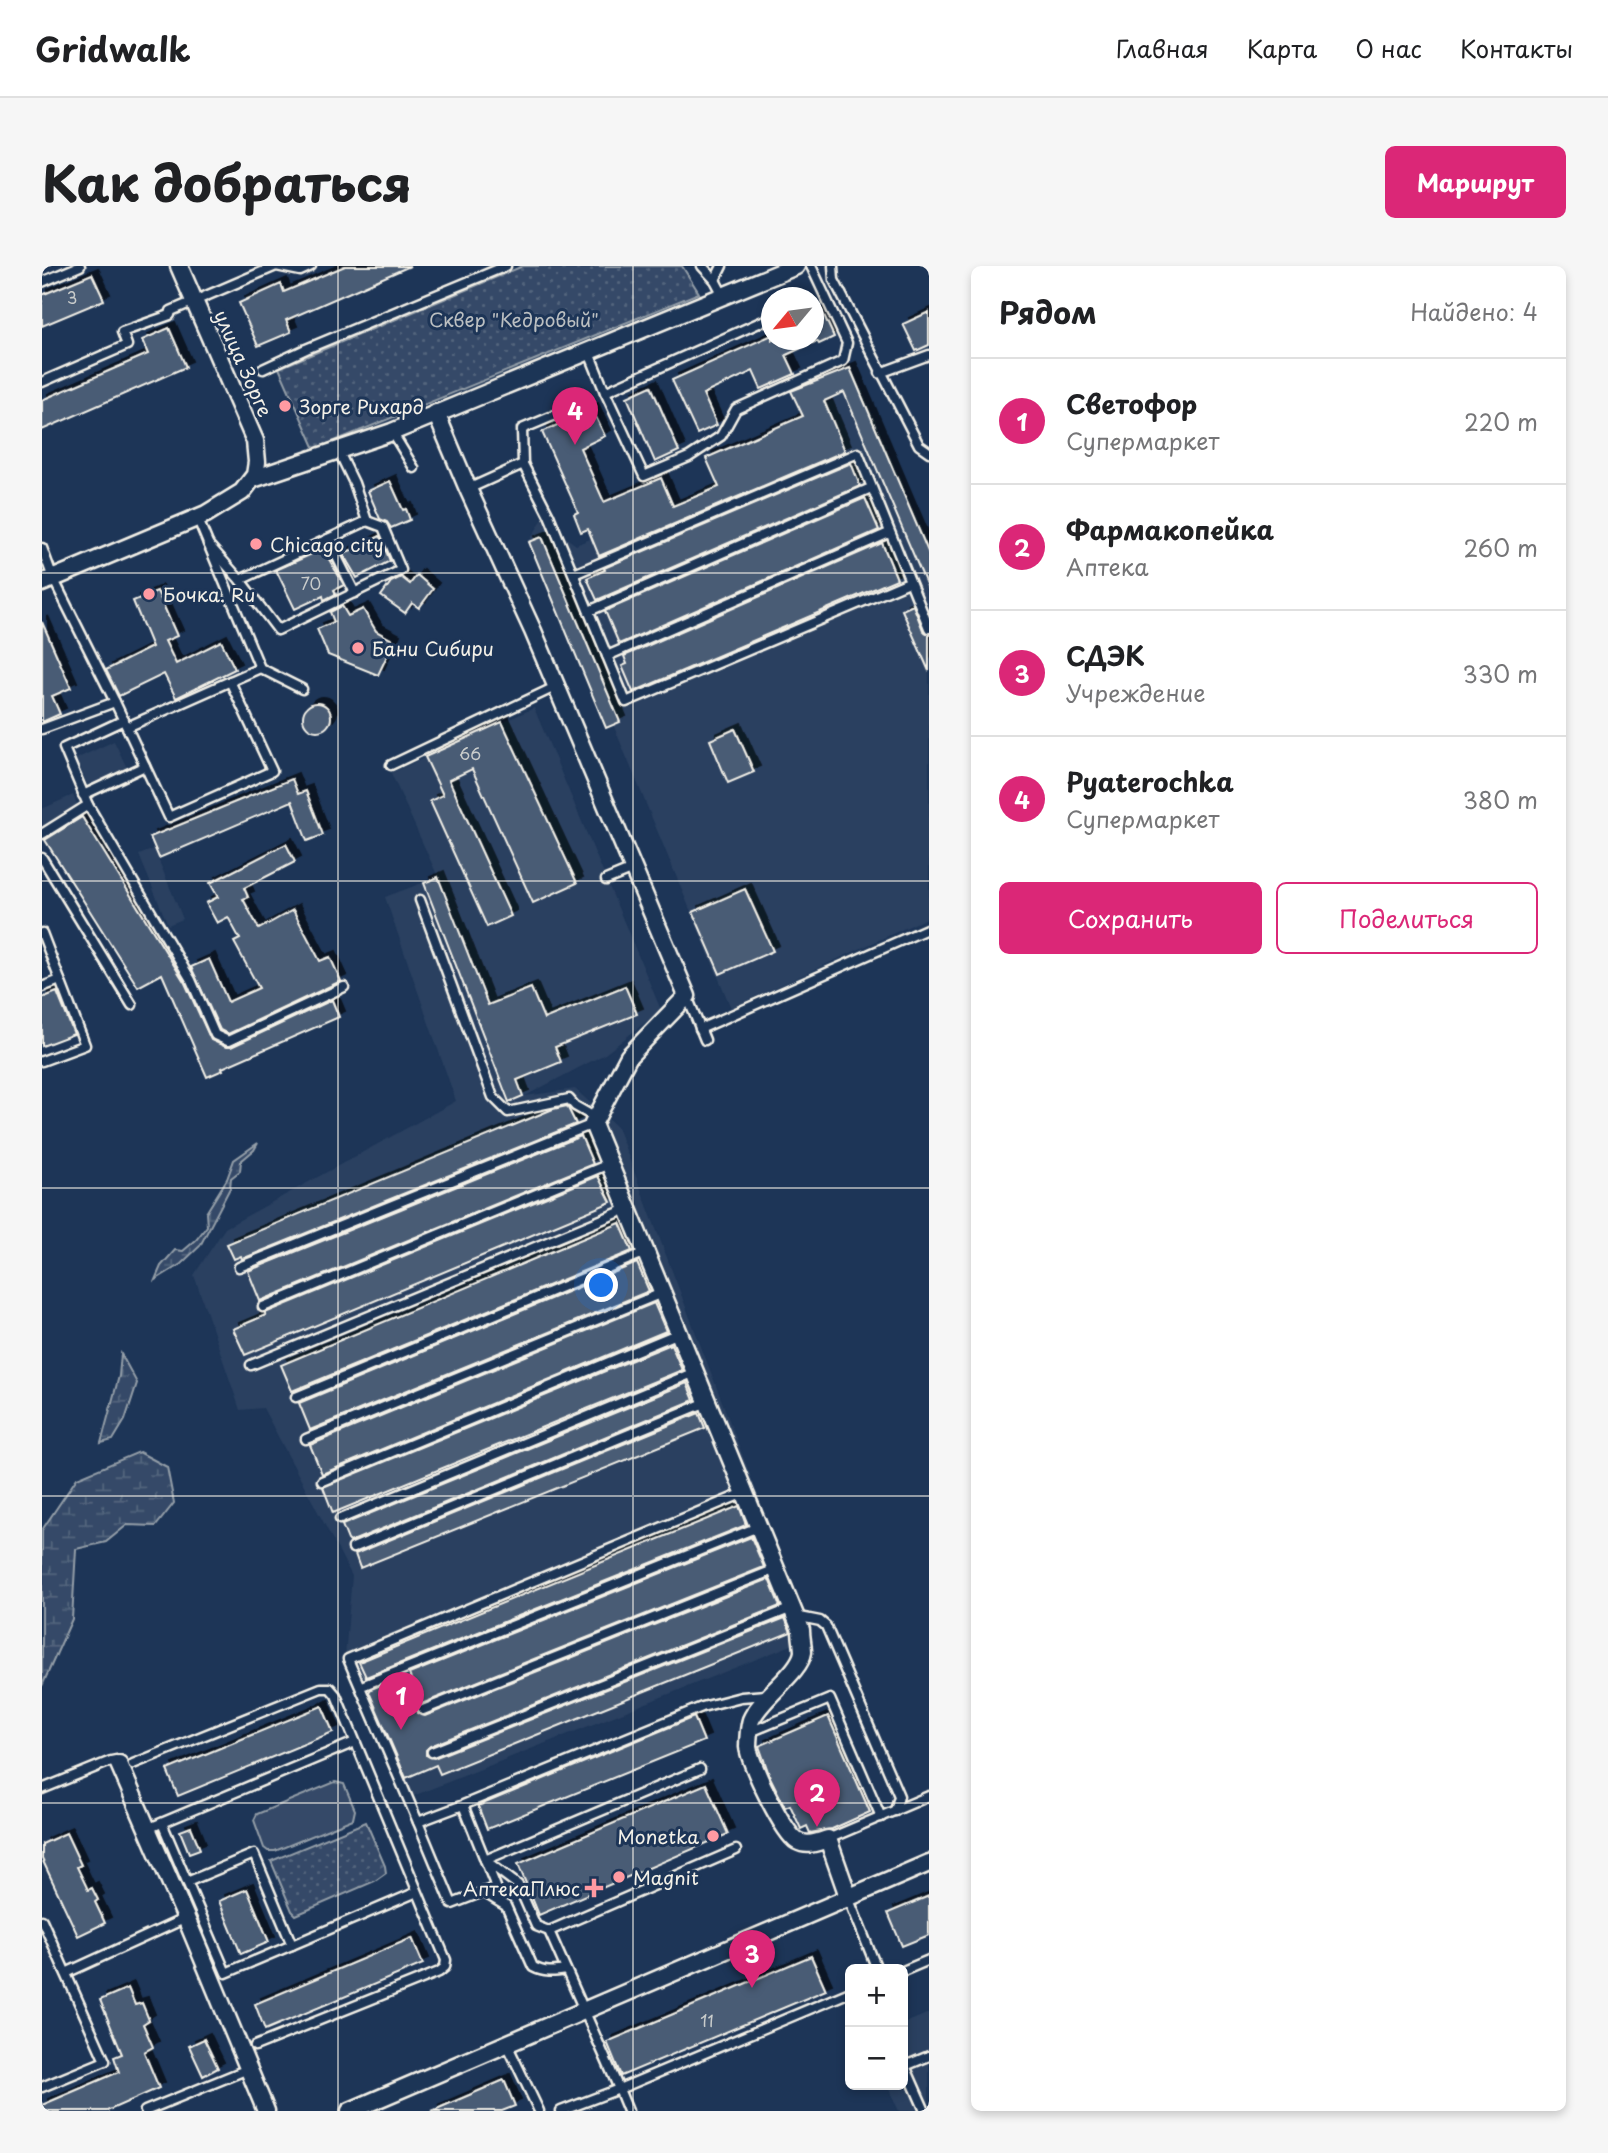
<!DOCTYPE html>
<html lang="ru">
<meta charset="utf-8">
<style>
:root{--surface:#fff;--page:#f6f6f6;--text:#202124;--muted:#757577;--line:#e0e0e0;--accent:#db2777}
body{margin:0;font-family:"Playpen Sans",sans-serif;background:var(--page);color:var(--text)}
.controls{position:absolute;right:21px;bottom:21px;display:grid;overflow:hidden;border-radius:10px;box-shadow:0 4px 10px #0003}
.controls button{width:63px;height:63px;display:grid;place-items:center;padding:0;border:0;border-bottom:2px solid var(--line);background:var(--surface);color:var(--text);font:35px sans-serif}
.compass{position:absolute;left:719px;top:21px;width:63px;height:63px;border-radius:50%;background:var(--surface);box-shadow:0 4px 10px #0003;rotate:241deg}
.you{position:absolute;left:560px;top:1020px;width:24px;height:24px;margin:-18px;border:5px solid #fff;border-radius:50%;background:#1a73e8;box-shadow:0 0 0 10px #1a73e833}
.badge{display:grid;place-items:center;width:46px;height:46px;border-radius:50%;background:var(--accent);color:#fff;font-size:23px;font-weight:700}
.pin{position:absolute;translate:-50% -58px;filter:drop-shadow(0 2px 4px #0008)}
.pin::after{content:'';position:absolute;top:37px;width:24px;height:21px;background:inherit;clip-path:polygon(0 0,100% 0,50% 100%)}
.list{margin:0;padding:0;list-style:none}
h2{display:flex;justify-content:space-between;align-items:center;height:91px;margin:0;padding:0 28px;font-size:30px}
h2 small{font-size:23px;font-weight:400;color:var(--muted)}
.list li{display:grid;grid-template-columns:46px 1fr auto;gap:21px;align-items:center;box-sizing:border-box;height:126px;padding:0 28px;border-top:2px solid var(--line)}
.list b{display:block;font-size:26px;white-space:nowrap}
.list p{margin:0;font-size:23px;white-space:nowrap;color:var(--muted)}
.list em{font-size:23px;font-style:normal;color:var(--muted)}
.actions{display:flex;gap:14px;padding:21px 28px}
.actions a{flex:1;padding:16px 0;border:2px solid var(--accent);border-radius:10px;text-align:center;font-size:24px;color:var(--accent)}
.actions .main{background:var(--accent);color:#fff}
.map{position:relative;flex:none;width:887px;height:1845px;overflow:hidden;border-radius:10px}
header{display:flex;align-items:center;gap:42px;box-sizing:border-box;height:98px;padding:0 35px;background:var(--surface);border-bottom:2px solid var(--line)}
header strong{font-size:33px}
nav{display:flex;gap:38px;margin-inline-start:auto;font-size:24px}
.intro{display:flex;align-items:center;justify-content:space-between;box-sizing:border-box;height:168px;padding:0 42px}
h1{margin:0;font-size:49px}
.button{padding:18px 32px;border-radius:10px;background:var(--accent);color:#fff;font-size:24px;font-weight:700}
main{display:flex;gap:42px;padding:0 42px}
aside{flex:1;background:var(--surface);border-radius:10px;box-shadow:0 4px 10px #0003}
.map>svg:first-child{display:block}
.built{fill:#2a4060}
.grass{fill:url(#grass-dots);stroke:#949ea8;stroke-width:2}
.wetland{fill:url(#wetland-marsh);stroke:#949ea8;stroke-width:2}
.pitch{fill:#354a67;stroke:#949ea8;stroke-width:2}
.building{fill:#485b74;stroke:#f4f1e8;stroke-width:2;filter:url(#shadow)}
.lines{fill:none;stroke-linecap:round;stroke-linejoin:round}
.lane-casing{stroke:#f4f1e8;stroke-width:13}
.street-casing{stroke:#f4f1e8;stroke-width:21}
.lane{stroke:#1d3557;stroke-width:8}
.street{stroke:#1d3557;stroke-width:16}
.grid{fill:none;stroke:#f4f1e8;stroke-width:2;stroke-opacity:0.55}
.poi-dot{fill:#ff9aa2;stroke:#1d3557;stroke-width:2.5}
.labels{text-anchor:middle;dominant-baseline:central;stroke-width:6;stroke-linejoin:round;paint-order:stroke}
.number-label{font-size:16px;fill:#c9cccb}
.park-label{font-size:19px;fill:#bbbfc1;stroke:#1d3557}
.street-label{font-size:19px;fill:#f4f1e8;stroke:#1d3557}
.poi-label{font-size:19px;fill:#f4f1e8;stroke:#1d3557;text-anchor:start}
</style>
<header>
<strong>Gridwalk</strong>
<nav><a>Главная</a><a>Карта</a><a>О нас</a><a>Контакты</a></nav>
</header>
<div class="intro"><h1>Как добраться</h1><a class="button">Маршрут</a></div>
<main>
<div class="map">
<svg width="887" height="1845" viewBox="0 0 887 1845">
<defs>
<pattern id="grass-dots" width="8" height="8" patternUnits="userSpaceOnUse" patternTransform="scale(1.75)"><rect width="8" height="8" fill="#354a67"/><path d="M2 2h.1M6 6h.1" fill="none" stroke="#53657d" stroke-width="1.8" stroke-linecap="round"/></pattern>
<pattern id="wetland-marsh" width="20" height="14" patternUnits="userSpaceOnUse" patternTransform="scale(1.75)"><rect width="20" height="14" fill="#354a67"/><path d="M1 5h8M5 5V1M11 12h8M15 12V8" fill="none" stroke="#53657d"/></pattern>
<filter id="shadow"><feDropShadow dx="6" dy="-6" stdDeviation="0" flood-color="#0009"/></filter>
</defs>
<rect width="100%" height="100%" fill="#1d3557"/>
<filter id="ink" filterUnits="userSpaceOnUse"><feTurbulence type="fractalNoise" baseFrequency=".0143" numOctaves="2"/><feDisplacementMap in="SourceGraphic" scale="14" xChannelSelector="R" yChannelSelector="G"/><feConvolveMatrix kernelMatrix="1 2 1 2 8 2 1 2 1" color-interpolation-filters="sRGB"/></filter>
<g filter="url(#ink)">
<g class="built">
<polygon points="819,120 887,280 887,651 689,742 570,456 564,462 487,276 500,254 534,279 774,175 764,146"/>
<polygon points="492,442 619,744 563,788 483,830 533,823 575,861 770,1371 361,1534 313,1423 303,1391 310,1310 221,1142 198,1144 152,1009 183,962 414,835 343,631 396,611 349,507"/>
<polygon points="72,475 85,502 46,520 34,493"/>
<polygon points="31,529 38,545 0,562 0,543"/>
<polygon points="112,583 141,653 126,659 97,589"/>
<polygon points="887,1747 887,1845 857,1845 845,1819 861,1819 861,1758"/>
</g>
<g class="grass">
<polygon points="481,0 640,0 657,27 273,183 237,102"/>
<polygon points="324,1556 343,1600 344,1607 333,1615 254,1649 250,1645 229,1595"/>
</g>
<g class="wetland">
<polygon points="216,877 212,884 199,895 198,905 189,912 188,922 158,980 139,998 113,1014 119,1000 133,984 141,985 154,974 165,960 164,947 185,913 192,894"/>
<polygon points="79,1088 95,1117 83,1154 71,1174 59,1177 77,1110"/>
<polygon points="97,1186 125,1201 132,1237 114,1260 85,1259 64,1276 34,1283 30,1353 0,1420 0,1264 35,1212"/>
</g>
<polygon class="pitch" points="293,1516 302,1518 313,1544 311,1553 233,1585 226,1585 222,1582 212,1554 215,1548"/>
<g class="building">
<polygon points="303,0 368,0 244,54 249,66 216,80 197,37 239,18 242,26"/>
<polygon points="50,8 62,34 0,60 0,29"/>
<polygon points="780,45 792,71 777,78 775,75 744,89 753,108 719,123 711,105 661,128 675,159 655,168 630,114 730,69 730,74 772,74 772,49"/>
<polygon points="887,46 887,79 874,85 861,58"/>
<polygon points="127,62 144,101 0,164 0,134 106,88 100,74"/>
<polygon points="808,102 887,288 887,325 802,126 782,135 803,185 557,290 546,263 539,266 532,248 536,246 500,166 550,143 563,170 538,182 562,236 619,212 631,240 677,221 664,192 761,150 749,125"/>
<polygon points="609,120 637,185 613,196 585,131"/>
<polygon points="809,197 818,220 555,334 545,312 563,304 562,302"/>
<polygon points="348,215 361,244 364,243 368,254 349,262 345,256 338,253 326,225"/>
<polygon points="823,232 837,264 577,378 563,345"/>
<polygon points="338,270 348,295 315,312 301,288"/>
<polygon points="500,271 578,456 564,462 487,276"/>
<polygon points="840,277 855,313 591,426 580,400 585,398 582,390"/>
<polygon points="281,283 302,319 292,324 294,328 282,334 281,330 253,343 234,304"/>
<polygon points="375,309 391,323 377,342 370,337 363,347 339,330 349,316 359,311 368,318"/>
<polygon points="115,325 135,370 123,375 134,398 179,375 193,403 134,432 122,408 77,430 64,404 110,381 91,335"/>
<polygon points="871,339 881,364 887,368 887,405 860,344"/>
<polygon points="300,340 306,350 321,343 334,365 352,375 336,409 286,389 275,363 292,356 288,346"/>
<polygon points="0,356 29,422 10,430 18,448 0,456"/>
<circle cx="275" cy="451" r="14"/>
<polygon points="460,456 535,617 491,637 430,503 407,514 469,650 445,661 388,535 401,529 383,491"/>
<polygon points="693,463 712,506 686,517 668,474"/>
<polygon points="250,513 256,528 264,525 281,569 265,575 250,535 117,592 108,571"/>
<polygon points="40,551 143,717 169,774 184,781 189,781 290,734 297,751 180,802 181,804 165,811 120,708 96,721 3,574"/>
<polygon points="244,578 253,596 202,622 206,631 201,633 217,663 251,644 278,695 288,691 299,715 186,768 178,764 149,701 167,693 186,736 217,722 192,676 198,673 186,651 175,657 164,637 176,631 168,617"/>
<polygon points="396,611 446,739 489,722 502,753 583,720 595,748 513,781 519,796 475,814 481,830 467,836 382,617"/>
<polygon points="703,623 731,685 678,708 651,646"/>
<polygon points="15,726 32,768 0,780 0,732"/>
<polygon points="525,840 534,858 200,993 199,990 192,993 185,978 511,843"/>
<polygon points="539,870 551,898 218,1035 206,1005"/>
<polygon points="556,910 569,936 203,1089 191,1063 224,1049 223,1047"/>
<polygon points="578,957 590,985 250,1125 239,1099"/>
<polygon points="595,997 607,1025 268,1164 257,1137"/>
<polygon points="612,1037 624,1065 280,1208 268,1179"/>
<polygon points="629,1078 640,1104 291,1247 281,1221"/>
<polygon points="645,1117 652,1134 308,1276 306,1274 300,1259"/>
<polygon points="657,1147 663,1162 318,1302 313,1288"/>
<polygon points="697,1240 704,1259 324,1411 317,1396"/>
<polygon points="709,1271 722,1301 379,1438 375,1442 375,1447 383,1450 727,1313 738,1340 388,1480 384,1484 384,1489 392,1492 743,1352 749,1366 398,1508 394,1499 364,1512 327,1426 329,1423 344,1417 348,1427 371,1418 367,1408"/>
<polygon points="280,1440 291,1466 136,1530 125,1504"/>
<polygon points="786,1450 828,1546 790,1563 768,1567 765,1560 759,1563 748,1539 743,1541 728,1511 717,1480"/>
<polygon points="652,1451 662,1475 445,1563 436,1540"/>
<polygon points="664,1518 686,1568 497,1649 476,1598"/>
<polygon points="149,1561 158,1583 147,1587 138,1565"/>
<polygon points="24,1567 39,1599 35,1601 46,1624 50,1622 56,1634 53,1636 63,1657 36,1670 0,1593 0,1578"/>
<polygon points="205,1623 227,1676 199,1688 177,1635"/>
<polygon points="887,1630 887,1669 860,1680 846,1647"/>
<polygon points="370,1672 381,1698 223,1764 213,1738"/>
<polygon points="769,1690 784,1724 579,1810 565,1776"/>
<polygon points="86,1722 93,1739 100,1737 107,1754 101,1758 111,1781 102,1786 117,1822 65,1845 0,1845 0,1839 77,1806 72,1791 80,1788 58,1734"/>
<polygon points="162,1773 176,1802 161,1810 147,1780"/>
<polygon points="462,1814 473,1840 460,1845 390,1845"/>
</g>
<g class="lines">
<g class="lane-casing">
<g id="lane">
<polyline points="660,0 673,14 681,29"/>
<polyline points="791,0 792,14 877,179 887,186"/>
<polyline points="673,14 680,0"/>
<polyline points="0,16 38,0"/>
<polyline points="546,84 563,126 602,210 647,191 679,170 694,143 801,95 805,77 769,0"/>
<polyline points="221,103 264,83 464,0"/>
<polyline points="838,107 887,89"/>
<polyline points="0,116 85,79 80,66 128,49 129,45 234,0 258,5 269,0"/>
<polyline points="563,126 730,51"/>
<polyline points="350,166 372,202"/>
<polyline points="481,198 480,163 542,137"/>
<polyline points="426,223 481,198 507,249 584,436 867,316"/>
<polyline points="155,251 218,402 260,423"/>
<polyline points="286,273 313,327"/>
<polyline points="166,278 198,314 236,364 359,304 341,261 325,255"/>
<polyline points="0,282 11,312 73,436 127,551 230,505 188,415"/>
<polyline points="532,308 816,187 887,362"/>
<polyline points="198,314 325,255 312,217 296,184"/>
<polyline points="547,345 829,222"/>
<polyline points="565,390 847,267"/>
<polyline points="85,461 218,402"/>
<polyline points="0,463 73,436"/>
<polyline points="349,499 513,421"/>
<polyline points="41,529 103,500"/>
<polyline points="46,539 149,714 173,769 186,775 302,721"/>
<polyline points="0,568 46,539 22,482 82,454"/>
<polyline points="0,592 90,739"/>
<polyline points="564,614 593,602"/>
<polyline points="378,634 451,831 466,846 527,833 533,840 554,852"/>
<polyline points="0,667 18,714"/>
<polyline points="0,721 18,714 43,779 0,795"/>
<polyline points="645,730 663,774"/>
<polyline points="658,763 887,662"/>
<polyline points="197,1001 551,858"/>
<polyline points="221,1041 567,898"/>
<polyline points="209,1099 585,943"/>
<polyline points="254,1131 604,986"/>
<polyline points="264,1173 620,1027"/>
<polyline points="280,1215 637,1067"/>
<polyline points="298,1253 653,1106"/>
<polyline points="311,1282 665,1136"/>
<polyline points="753,1350 778,1355 784,1360 857,1530 853,1545"/>
<polyline points="322,1419 716,1261"/>
<polyline points="381,1444 734,1303"/>
<polyline points="708,1466 788,1433 839,1551"/>
<polyline points="390,1486 750,1342"/>
<polyline points="91,1498 279,1422 288,1422 294,1429 404,1694 403,1701 397,1706 213,1780"/>
<polyline points="0,1523 69,1495 74,1494 77,1498"/>
<polyline points="421,1539 376,1556 410,1638 454,1621 421,1539 660,1441 699,1431 724,1429"/>
<polyline points="376,1556 306,1393 702,1227"/>
<polyline points="120,1557 184,1707 375,1626"/>
<polyline points="105,1563 313,1476"/>
<polyline points="786,1573 887,1530"/>
<polyline points="145,1616 212,1588 250,1679"/>
<path d="M441,1626L464,1640L491,1701C502,1707 512,1706 524,1704"/>
<polyline points="806,1631 835,1703"/>
<polyline points="0,1654 63,1795 0,1821"/>
<polyline points="507,1665 694,1584"/>
<polyline points="861,1705 887,1694"/>
<polyline points="24,1707 144,1652"/>
<polyline points="465,1778 497,1845"/>
<polyline points="861,1795 883,1845"/>
<polyline points="863,1800 887,1790"/>
<polyline points="103,1845 206,1803"/>
<polyline points="519,1845 577,1823 507,1665 494,1660 476,1619 443,1594 658,1503"/>
<polyline points="586,1845 577,1823 808,1726"/>
</g>
</g>
<g class="street-casing">
<g id="street">
<path d="M394,147L426,223L491,365L645,730L587,790L551,858L759,1364C759,1371 761,1379 761,1386C758,1407 718,1432 709,1454C707,1460 706,1475 706,1481C708,1497 741,1567 755,1575C766,1581 775,1576 786,1573L806,1630"/>
<polyline points="211,213 350,166 754,0"/>
<polyline points="0,317 164,248 200,226 213,209 215,196 213,175 137,0"/>
<polyline points="77,1498 144,1652 224,1845"/>
<polyline points="308,1845 887,1597"/>
</g>
</g>
<use href="#lane" class="lane"/>
<use href="#street" class="street"/>
</g>
</g>
<path class="grid" d="M296,0V1845M591,0V1845M0,307H887M0,615H887M0,922H887M0,1230H887M0,1537H887"/>
<g class="poi-dot">
<circle cx="243" cy="140" r="7"/>
<circle cx="214" cy="278" r="7"/>
<circle cx="107" cy="328" r="7"/>
<circle cx="316" cy="382" r="7"/>
<circle cx="671" cy="1570" r="7"/>
<circle cx="577" cy="1611" r="7"/>
<path d="M548.5 1611.5h7v7h7v7h-7v7h-7v-7h-7v-7h7z"/>
</g>
<g class="labels">
<g class="number-label">
<text x="30" y="31">3</text>
<text x="269" y="317">70</text>
<text x="428" y="487">66</text>
<text x="665" y="1754">11</text>
</g>
<g class="park-label">
<text x="472" y="53">Сквер "Кедровый"</text>
</g>
<g class="street-label">
<text transform="translate(202 97) rotate(66)">улица Зорге</text>
</g>
<g class="poi-label">
<text x="257" y="140">Зорге Рихард</text>
<text x="228" y="278">Chicago city</text>
<text x="121" y="328">Бочка. Ru</text>
<text x="330" y="382">Бани Сибири</text>
<text x="657" y="1570" text-anchor="end">Monetka</text>
<text x="591" y="1611">Magnit</text>
<text x="538" y="1622" text-anchor="end">АптекаПлюс</text>
</g>
</g>
</svg>
<div class="controls">
<button>+</button>
<button>−</button>
</div>
<svg class="compass" viewBox="-18 -18 36 36"><path d="M0-13l5 13h-10z" fill="#e53935"/><path d="M0 13l5-13h-10z" fill="#757577"/></svg>
<div class="you"></div>
<div class="pin badge" style="left:359px;top:1464px">1</div>
<div class="pin badge" style="left:775px;top:1561px">2</div>
<div class="pin badge" style="left:710px;top:1722px">3</div>
<div class="pin badge" style="left:533px;top:179px">4</div>
</div>
<aside>
<h2>Рядом<small>Найдено: 4</small></h2>
<ul class="list">
<li><span class="badge">1</span><div><b>Светофор</b><p>Супермаркет</p></div><em>220 m</em></li>
<li><span class="badge">2</span><div><b>Фармакопейка</b><p>Аптека</p></div><em>260 m</em></li>
<li><span class="badge">3</span><div><b>СДЭК</b><p>Учреждение</p></div><em>330 m</em></li>
<li><span class="badge">4</span><div><b>Pyaterochka</b><p>Супермаркет</p></div><em>380 m</em></li>
</ul>
<div class="actions"><a class="main">Сохранить</a><a>Поделиться</a></div>
</aside>
</main>
